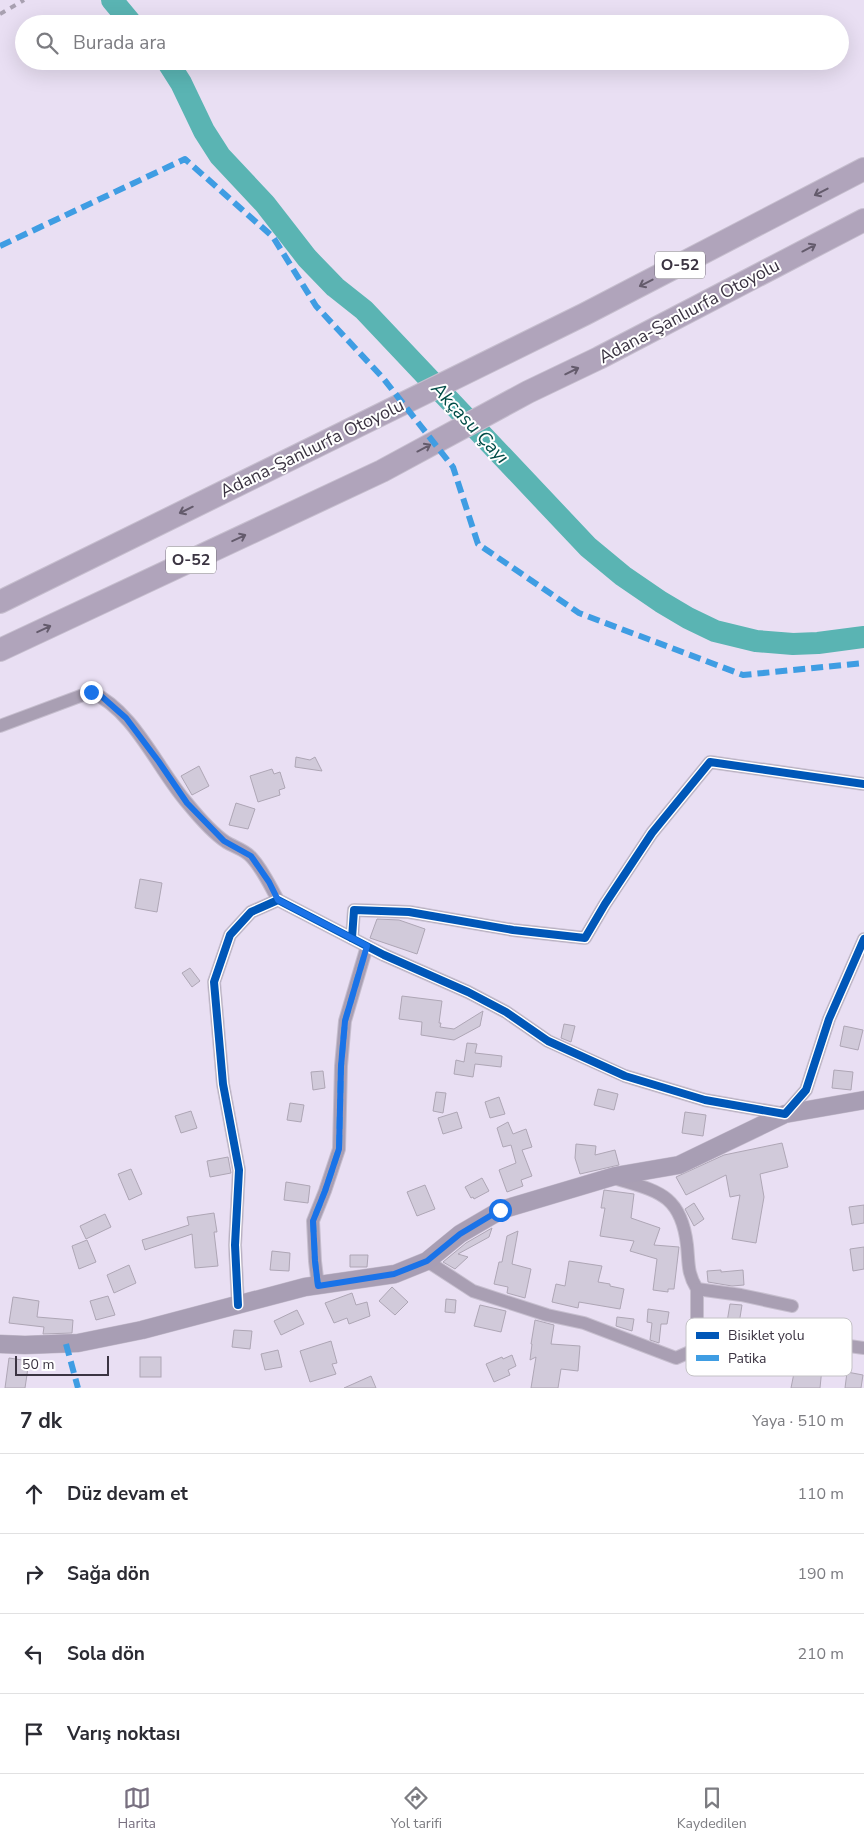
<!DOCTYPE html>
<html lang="tr">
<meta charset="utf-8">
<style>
:root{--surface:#fff;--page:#f7f7f7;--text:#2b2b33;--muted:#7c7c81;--line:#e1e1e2;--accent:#787080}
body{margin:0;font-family:"Nunito Sans",sans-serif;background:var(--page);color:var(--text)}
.scale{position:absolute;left:15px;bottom:12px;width:94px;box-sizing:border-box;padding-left:5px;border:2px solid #3b3442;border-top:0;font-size:14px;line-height:18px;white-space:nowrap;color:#3b3442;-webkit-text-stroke:4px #fff;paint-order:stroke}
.stop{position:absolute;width:15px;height:15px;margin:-11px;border:4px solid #1a73e8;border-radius:50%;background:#fff}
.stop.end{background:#1a73e8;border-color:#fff;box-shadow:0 1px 5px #0008}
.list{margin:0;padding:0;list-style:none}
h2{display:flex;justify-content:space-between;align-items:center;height:65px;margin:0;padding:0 20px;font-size:21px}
h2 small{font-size:16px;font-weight:400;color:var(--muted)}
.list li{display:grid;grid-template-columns:32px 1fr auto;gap:15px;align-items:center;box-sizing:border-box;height:80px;padding:0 20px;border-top:1px solid var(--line)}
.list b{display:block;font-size:19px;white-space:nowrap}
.list em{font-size:16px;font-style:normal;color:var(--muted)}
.icon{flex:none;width:28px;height:28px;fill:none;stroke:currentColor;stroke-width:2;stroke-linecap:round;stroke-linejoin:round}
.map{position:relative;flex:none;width:864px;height:1388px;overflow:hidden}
.search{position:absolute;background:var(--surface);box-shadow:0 5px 20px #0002;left:15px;right:15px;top:15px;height:55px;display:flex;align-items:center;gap:12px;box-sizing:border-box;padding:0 18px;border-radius:28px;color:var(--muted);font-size:19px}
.sheet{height:385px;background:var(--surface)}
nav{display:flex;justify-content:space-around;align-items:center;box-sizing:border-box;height:70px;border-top:1px solid var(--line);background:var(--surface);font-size:14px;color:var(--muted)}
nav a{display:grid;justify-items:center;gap:2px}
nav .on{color:var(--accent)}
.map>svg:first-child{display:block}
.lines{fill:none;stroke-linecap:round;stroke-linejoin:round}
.river{stroke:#5ab4b3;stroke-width:22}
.building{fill:#d1cada;stroke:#aea6b5}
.street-casing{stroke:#c6bece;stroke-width:14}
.secondary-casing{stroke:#c6bece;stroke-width:19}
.highway-casing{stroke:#c6bece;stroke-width:24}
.street{stroke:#a99fb3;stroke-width:12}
.secondary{stroke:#a89eb4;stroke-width:18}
.highway{stroke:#b0a4bb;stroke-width:22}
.rail{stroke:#a8a0b0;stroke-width:4;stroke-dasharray:6 6;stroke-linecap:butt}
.quiet{stroke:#3f9de3;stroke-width:6;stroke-dasharray:12 6;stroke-linecap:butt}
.cycleway-casing{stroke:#fff;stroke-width:11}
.cycleway{stroke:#0057b8;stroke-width:8}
.oneway{stroke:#645b6c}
.route{stroke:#1a73e8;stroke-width:6}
.labels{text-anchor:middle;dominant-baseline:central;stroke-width:4;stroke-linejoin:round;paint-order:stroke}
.shield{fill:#fff;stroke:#76717b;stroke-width:1}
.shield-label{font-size:16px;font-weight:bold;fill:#3b3442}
.street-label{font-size:18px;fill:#3b3442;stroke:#fff}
.water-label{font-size:19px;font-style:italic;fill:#004c47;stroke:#fff}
.key{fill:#fff;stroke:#c4c2c6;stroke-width:1}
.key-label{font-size:14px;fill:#3b3442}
</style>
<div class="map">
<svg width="864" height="1388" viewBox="0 0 864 1388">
<rect width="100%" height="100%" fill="#e9dff3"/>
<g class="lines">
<g class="river">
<polyline points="112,0 132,24"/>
<polyline points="167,61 181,83 204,131 220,156 265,204 307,258 335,287 364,310 588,547 623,576 661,602 688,618 715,631 756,641 793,644 818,643 864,637"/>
</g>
</g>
<g class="building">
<polygon points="296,757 310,760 315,757 322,771 295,767"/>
<polygon points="199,766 209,786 192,795 181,776"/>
<polygon points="272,769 274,774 280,772 285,788 279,790 280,795 258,802 250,776"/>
<polygon points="236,803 255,809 248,829 229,825"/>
<polygon points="140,879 162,883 157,912 135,908"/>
<polygon points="377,919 399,920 425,929 417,954 370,938"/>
<polygon points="190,968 200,981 192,987 182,973"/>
<polygon points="402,996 442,1001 439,1023 441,1023 440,1027 454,1029 483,1011 480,1026 454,1040 421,1035 422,1022 399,1019"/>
<polygon points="564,1024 575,1026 571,1042 561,1038"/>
<polygon points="844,1026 863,1030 858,1050 840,1046"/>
<polygon points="467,1043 477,1044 475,1053 502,1056 501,1067 475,1064 473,1077 454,1074 456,1060 464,1062"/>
<polygon points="834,1070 853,1072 851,1090 832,1088"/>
<polygon points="323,1071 325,1088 313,1090 311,1072"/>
<polygon points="598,1089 618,1094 614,1110 594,1105"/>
<polygon points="436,1092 446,1093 443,1113 433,1111"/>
<polygon points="499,1097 505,1114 490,1118 485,1102"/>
<polygon points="290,1103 304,1105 301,1122 287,1120"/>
<polygon points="191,1111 197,1128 181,1133 175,1116"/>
<polygon points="457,1112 462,1128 443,1134 438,1118"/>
<polygon points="685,1112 706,1115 703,1136 682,1133"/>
<polygon points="508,1122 513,1134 526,1129 532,1147 522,1150 532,1176 521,1180 523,1186 507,1192 499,1170 516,1163 511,1145 503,1147 497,1128"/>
<polygon points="782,1143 788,1167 760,1174 764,1197 756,1243 732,1239 740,1195 730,1197 726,1175 686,1195 676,1177 724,1155"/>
<polygon points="576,1144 596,1146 595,1155 615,1150 619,1165 580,1174 575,1158"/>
<polygon points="228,1157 231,1173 210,1177 207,1161"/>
<polygon points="131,1169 142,1194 129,1200 118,1174"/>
<polygon points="482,1178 489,1191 474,1199 473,1197 471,1198 465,1187"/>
<polygon points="286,1182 310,1186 308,1203 284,1200"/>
<polygon points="425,1185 435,1209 417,1216 407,1192"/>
<polygon points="604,1190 634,1194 631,1218 660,1228 654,1245 679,1247 674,1289 668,1289 668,1292 653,1290 657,1259 630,1251 634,1241 600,1236 605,1208 601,1208"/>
<polygon points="694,1203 704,1219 694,1226 685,1209"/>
<polygon points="864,1205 864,1223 852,1225 849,1207"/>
<polygon points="214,1213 217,1232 214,1232 218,1266 195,1268 192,1234 145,1250 142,1240 189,1225 187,1217"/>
<polygon points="105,1214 111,1227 86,1239 80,1226"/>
<polygon points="492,1228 489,1237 458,1254 468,1257 455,1269 443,1262 466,1243"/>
<polygon points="518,1231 512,1264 531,1269 525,1298 507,1293 508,1287 494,1284 499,1262 502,1262 507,1236"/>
<polygon points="87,1240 96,1262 79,1269 72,1246"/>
<polygon points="864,1247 864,1269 853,1271 850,1249"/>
<polygon points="272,1251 290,1253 289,1271 270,1270"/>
<polygon points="350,1255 368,1255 367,1267 350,1267"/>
<polygon points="569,1261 602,1266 598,1282 610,1284 610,1286 624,1289 620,1309 579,1302 578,1308 552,1302 556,1284 565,1286"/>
<polygon points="129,1265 136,1283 114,1293 107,1275"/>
<polygon points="721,1270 721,1272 743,1270 744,1285 732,1286 708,1282 707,1271"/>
<polygon points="392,1287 408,1302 395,1315 379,1301"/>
<polygon points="352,1293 356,1305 367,1302 370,1316 349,1324 347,1318 334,1323 325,1303"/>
<polygon points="108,1296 115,1315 96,1320 90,1301"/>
<polygon points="13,1297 39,1301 37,1317 73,1320 72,1333 43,1334 44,1327 9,1323"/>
<polygon points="446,1299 456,1300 455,1313 445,1312"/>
<polygon points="730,1304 742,1305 738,1330 726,1328"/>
<polygon points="480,1305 506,1311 501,1332 474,1326"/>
<polygon points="648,1309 669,1312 667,1324 661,1324 659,1343 650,1340 652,1323 647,1322"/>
<polygon points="297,1310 304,1324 281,1335 274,1321"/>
<polygon points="617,1317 634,1319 632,1331 616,1326"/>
<polygon points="535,1320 554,1325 551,1344 580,1346 578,1371 561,1369 558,1388 531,1388 536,1357 530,1360 532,1344 531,1344"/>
<polygon points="234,1330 252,1331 250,1349 232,1347"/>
<polygon points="801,1338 815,1340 814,1347 824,1348 820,1388 791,1388"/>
<polygon points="331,1341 337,1363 332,1364 336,1374 310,1382 300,1351"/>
<polygon points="278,1350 282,1367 265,1370 261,1354"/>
<polygon points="512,1355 516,1366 508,1370 510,1375 494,1382 486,1364 502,1357 503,1359"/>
<rect x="140" y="1357" width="21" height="20"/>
<polygon points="9,1358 29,1361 25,1388 5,1388"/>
<polygon points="847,1372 863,1375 861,1388 845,1388"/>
<polygon points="371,1376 376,1388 344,1388"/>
</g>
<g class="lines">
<g class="street-casing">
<g id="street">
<path d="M0,726L91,692C134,710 158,770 188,804C197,815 214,834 226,842C234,847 246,850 252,858C263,870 270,886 278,900"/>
<polyline points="352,938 354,910 409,912 513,930 585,938 605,904 652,833 710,762 864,784"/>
<path d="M614,1178C656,1191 681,1193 687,1245C689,1263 687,1273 697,1289L741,1295L792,1306"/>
<polyline points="427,1261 473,1291 547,1315 584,1323 676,1358 692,1351 697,1326 697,1289"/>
<polyline points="318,1286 315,1261 313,1221 325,1191 339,1149 341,1066 345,1021 367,946"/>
<polyline points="238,1305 235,1245 239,1170 223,1084 214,982 230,935 251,912 278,900 384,955 468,992 506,1012 548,1041 625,1076 705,1100 785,1114 806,1090 829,1019 864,939"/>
<polyline points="842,1345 864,1348"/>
</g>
</g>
<g class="secondary-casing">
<polyline id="secondary" points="0,1344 25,1345 78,1343 142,1330 305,1287 395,1274 427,1261 460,1234 501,1210 615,1176 679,1165 785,1114 864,1100"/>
</g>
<g class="highway-casing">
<g id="highway">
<polyline points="0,602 585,314 864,169"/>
<polyline points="0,650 382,471 528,392 599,358 864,220"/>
</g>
</g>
<use href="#street" class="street"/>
<use href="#secondary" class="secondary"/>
<use href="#highway" class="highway"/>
<polyline class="rail" points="0,14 24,0"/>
<g class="quiet">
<polyline points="0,246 185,159 273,237 316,306 383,378 453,467 478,544 579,613 743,675 864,663"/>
<polyline points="318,1286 315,1261 313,1221 325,1191 339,1149 341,1066 345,1021 367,946"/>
<polyline points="66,1344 78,1388"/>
</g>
<g class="cycleway-casing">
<g id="cycleway">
<polyline points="352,938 354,910 409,912 513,930 585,938 605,904 652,833 710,762 864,784"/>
<polyline points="238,1305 235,1245 239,1170 223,1084 214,982 230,935 251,912 278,900 384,955 468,992 506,1012 548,1041 625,1076 705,1100 785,1114 806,1090 829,1019 864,939"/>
</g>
</g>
<use href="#cycleway" class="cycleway"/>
</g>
<defs><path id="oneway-shaft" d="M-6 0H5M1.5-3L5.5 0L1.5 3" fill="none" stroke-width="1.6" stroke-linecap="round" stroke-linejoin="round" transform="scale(1.25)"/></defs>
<g class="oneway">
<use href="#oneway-shaft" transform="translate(821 192) rotate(153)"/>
<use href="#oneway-shaft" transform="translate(809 248) rotate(-28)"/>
<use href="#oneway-shaft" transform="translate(646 283) rotate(153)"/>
<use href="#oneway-shaft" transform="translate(572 371) rotate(-26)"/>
<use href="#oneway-shaft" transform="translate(424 448) rotate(-28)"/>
<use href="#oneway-shaft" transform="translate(186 510) rotate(154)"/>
<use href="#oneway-shaft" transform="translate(239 538) rotate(-25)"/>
<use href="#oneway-shaft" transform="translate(44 629) rotate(-25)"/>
</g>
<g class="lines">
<polyline class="route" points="91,692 100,695 126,718 159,762 187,803 224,841 251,856 269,882 278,900 367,946 345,1021 341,1066 339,1149 325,1191 313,1221 315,1261 318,1286 394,1274 427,1261 460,1234 500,1210"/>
</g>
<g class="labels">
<g class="shield">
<rect x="655" y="251.5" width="50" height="27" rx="4"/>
<rect x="166" y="546.5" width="50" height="27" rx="4"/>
</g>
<g class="shield-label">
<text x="680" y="265">O-52</text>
<text x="191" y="560">O-52</text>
</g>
<g class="street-label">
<text transform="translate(689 311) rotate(-28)">Adana-Şanlıurfa Otoyolu</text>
<text transform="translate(312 448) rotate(-26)">Adana-Şanlıurfa Otoyolu</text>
</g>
<g class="water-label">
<text transform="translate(470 423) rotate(47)">Akçasu Çayı</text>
</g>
</g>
<rect x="686" y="1318" width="166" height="58" rx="8" class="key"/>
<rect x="696" y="1332" width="23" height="7" fill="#0057b8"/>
<rect x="696" y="1355" width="23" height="6" fill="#3f9de3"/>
<g class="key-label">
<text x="728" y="1340">Bisiklet yolu</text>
<text x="728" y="1363">Patika</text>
</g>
</svg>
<div class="scale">50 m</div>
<div class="stop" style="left:500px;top:1210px"></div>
<div class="stop end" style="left:91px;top:692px"></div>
<div class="search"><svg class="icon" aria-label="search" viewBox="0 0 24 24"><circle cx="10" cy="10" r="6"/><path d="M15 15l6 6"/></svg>Burada ara</div>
</div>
<section class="sheet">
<h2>7 dk<small>Yaya · 510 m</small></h2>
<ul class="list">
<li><svg class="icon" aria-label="ahead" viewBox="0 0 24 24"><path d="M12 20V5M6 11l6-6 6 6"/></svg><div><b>Düz devam et</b></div><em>110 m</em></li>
<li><svg class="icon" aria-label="right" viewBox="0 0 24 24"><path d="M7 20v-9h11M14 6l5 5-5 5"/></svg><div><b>Sağa dön</b></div><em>190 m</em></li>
<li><svg class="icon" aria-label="left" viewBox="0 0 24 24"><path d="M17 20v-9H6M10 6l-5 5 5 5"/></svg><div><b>Sola dön</b></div><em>210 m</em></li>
<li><svg class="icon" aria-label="arrive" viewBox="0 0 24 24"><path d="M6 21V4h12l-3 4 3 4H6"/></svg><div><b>Varış noktası</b></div></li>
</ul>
</section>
<nav>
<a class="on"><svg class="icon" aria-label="map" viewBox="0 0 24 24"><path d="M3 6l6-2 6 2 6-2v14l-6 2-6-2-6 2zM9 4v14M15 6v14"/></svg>Harita</a>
<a><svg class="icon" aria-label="directions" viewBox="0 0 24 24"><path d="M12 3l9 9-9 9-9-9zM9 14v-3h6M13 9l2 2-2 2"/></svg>Yol tarifi</a>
<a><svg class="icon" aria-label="saved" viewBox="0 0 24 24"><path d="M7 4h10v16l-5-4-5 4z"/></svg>Kaydedilen</a>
</nav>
